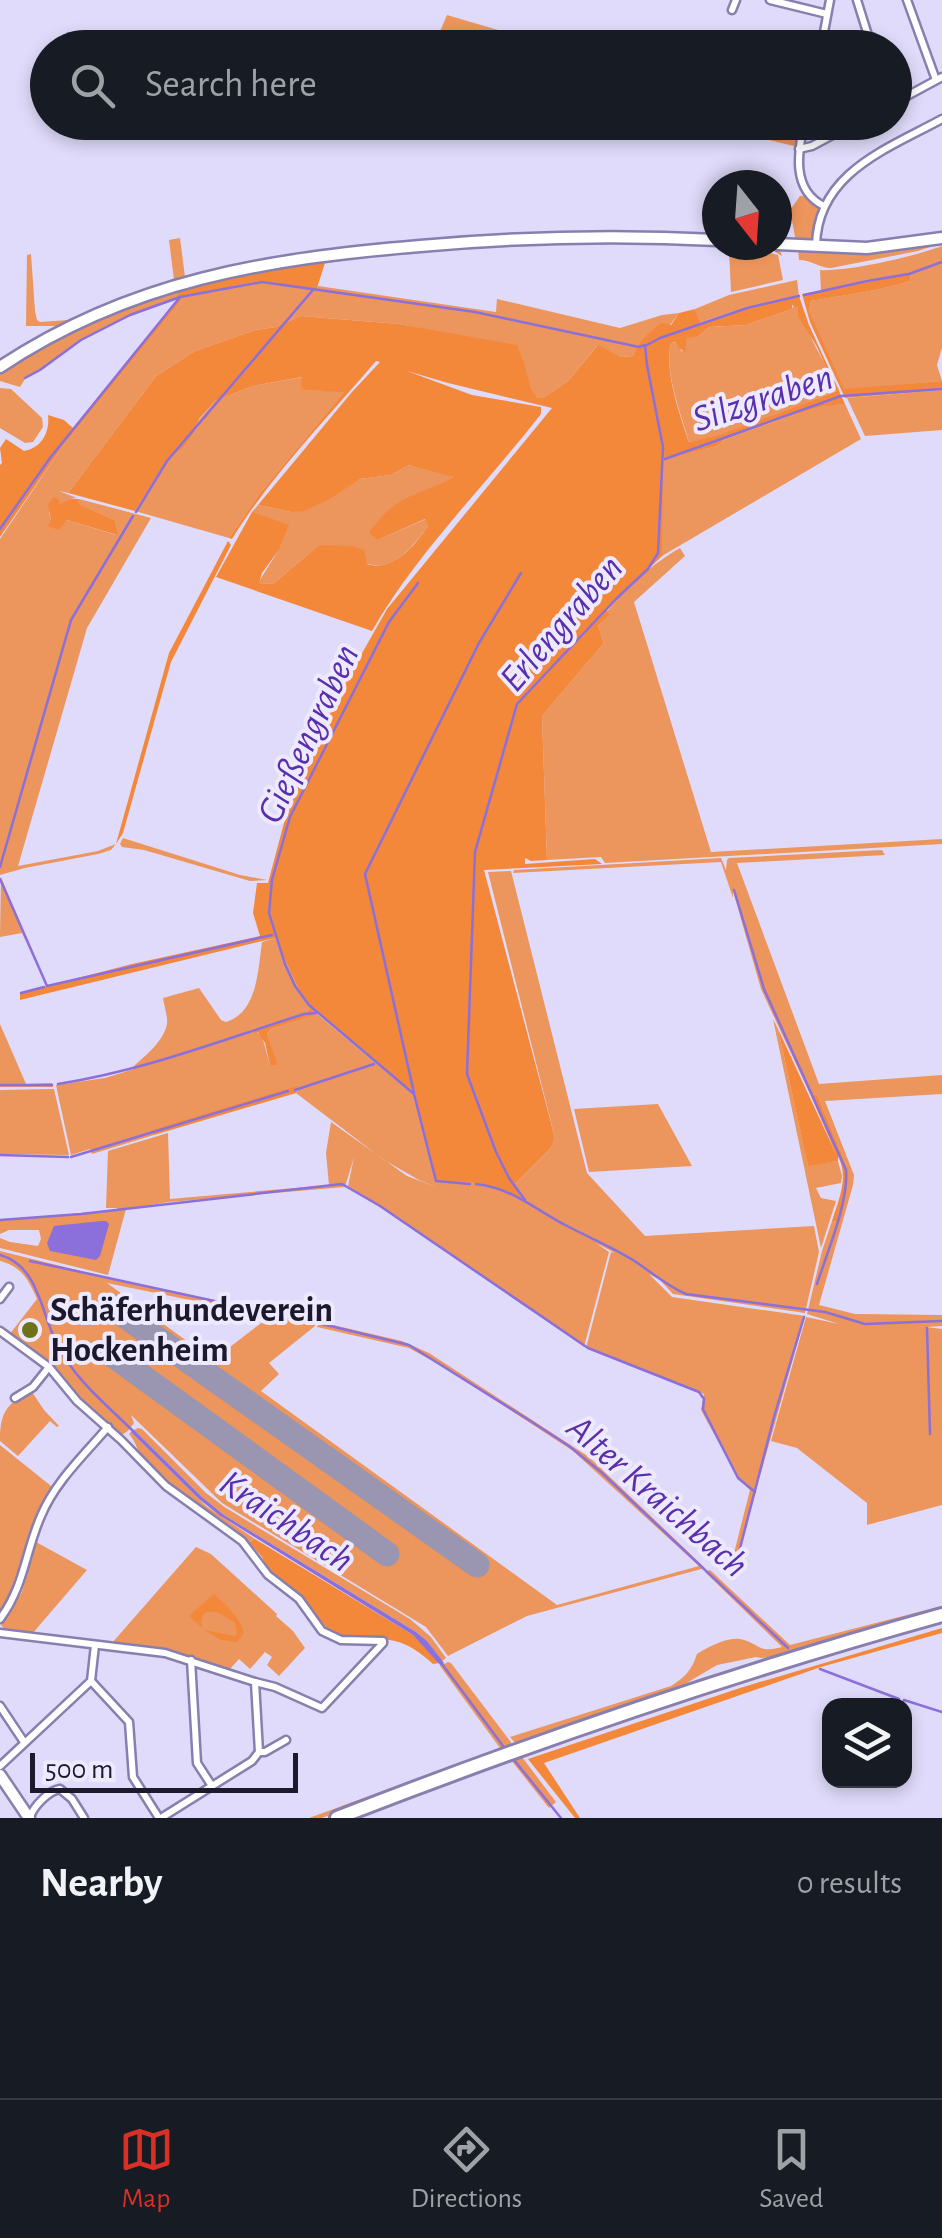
<!DOCTYPE html>
<meta charset="utf-8">
<style>
:root{--surface:#171b24;--page:#242831;--text:#f1f3f6;--muted:#9ea1a6;--line:#363941;--accent:#d93025}
body{margin:0;font-family:"Alegreya Sans",sans-serif;background:var(--page);color:var(--text)}
.controls{position:absolute;right:30px;bottom:30px;display:grid;overflow:hidden;border-radius:20px;box-shadow:0 5px 15px #0003}
.controls button{width:90px;height:90px;display:grid;place-items:center;padding:0;border:0;border-bottom:2px solid var(--line);background:var(--surface);color:var(--text);font:50px sans-serif}
.compass{position:absolute;left:702px;top:170px;width:90px;height:90px;border-radius:50%;background:var(--surface);box-shadow:0 5px 15px #0003;rotate:163deg}
.scale{position:absolute;left:30px;bottom:25px;width:268px;box-sizing:border-box;padding-left:10px;border:5px solid #1d192c;border-top:0;font-size:28px;line-height:35px;white-space:nowrap;color:#1d192c;-webkit-text-stroke:8px #edeaff;paint-order:stroke}
.list{margin:0;padding:0;list-style:none}
h2{display:flex;justify-content:space-between;align-items:center;height:130px;margin:0;padding:0 40px;font-size:42px}
h2 small{font-size:32px;font-weight:400;color:var(--muted)}
.icon{flex:none;width:55px;height:55px;fill:none;stroke:currentColor;stroke-width:2;stroke-linecap:round;stroke-linejoin:round}
.map{position:relative;flex:none;width:942px;height:1818px;overflow:hidden}
.search{position:absolute;background:var(--surface);box-shadow:0 5px 15px #0003;left:30px;right:30px;top:30px;height:110px;display:flex;align-items:center;gap:25px;box-sizing:border-box;padding:0 35px;border-radius:55px;color:var(--muted);font-size:38px}
.sheet{height:280px;background:var(--surface)}
nav{display:flex;justify-content:space-around;align-items:center;box-sizing:border-box;height:140px;border-top:2px solid var(--line);background:var(--surface);font-size:28px;color:var(--muted)}
nav a{display:grid;justify-items:center;gap:5px}
nav .on{color:var(--accent)}
.map>svg:first-child{display:block}
.green{fill:#ec955c;fill-rule:evenodd}
.forest{fill:#f3883b;fill-rule:evenodd}
.water{fill:#8b70db}
.lines{fill:none;stroke-linecap:round;stroke-linejoin:round}
.stream{stroke:#8b70db;stroke-width:2.5}
.runway{stroke:#9a95b0;stroke-width:25}
.minor-casing{stroke:#887faf;stroke-width:11}
.major-casing{stroke:#887faf;stroke-width:15}
.highway-casing{stroke:#887faf;stroke-width:18}
.minor{stroke:#fff;stroke-width:6}
.major{stroke:#fff;stroke-width:10}
.highway{stroke:#fff;stroke-width:12}
.poi-dot{fill:#6e731b;stroke:#edeaff;stroke-width:4}
.labels{text-anchor:middle;dominant-baseline:central;stroke-width:8;stroke-linejoin:round;paint-order:stroke}
.poi-label{font-size:35px;font-weight:bold;fill:#1d192c;stroke:#edeaff;text-anchor:start}
.water-label{font-size:38px;font-style:italic;fill:#5a2fad;stroke:#edeaff}
</style>
<div class="map">
<svg width="942" height="1818" viewBox="0 0 942 1818">
<rect width="100%" height="100%" fill="#e0dbfa"/>
<g class="green">
<polygon points="447,15 515,35 509,47 450,47 435,43"/>
<polygon points="700,123 765,123 764,127 800,135 798,147"/>
<polygon points="800,196 806,196 820,208 814,241 796,242 790,210"/>
<path d="M486,236H559L263,263L63,326H26L27,255L31,254L35,311L37,320L40,322L68,320L119,298L174,280L169,240L180,238L185,277C282,249 385,244 486,236Z"/>
<path d="M552,240L717,243V245L779,248L782,256L772,250L754,249L778,255L783,280L731,292L729,249H750C609,237 460,242 321,264C291,269 261,279 232,286L262,281L316,290L318,286L496,312L497,299L620,328L662,315L679,313L670,325L641,341L633,356L621,357L597,346L568,381L543,398H538L530,389L526,368L448,334L399,324L301,316L276,327L255,330L195,351L156,376L68,493L59,491L77,498L69,499L49,512L51,520L63,523L67,520L116,535L118,532L115,520L77,504L79,499L151,518L87,628L18,866L98,851L116,844L111,850L98,854L25,868L0,875V539L62,447L181,301L178,299L132,315L81,340L41,370L25,379L20,387L0,381V371L90,318L221,276L381,252Z"/>
<path d="M942,240V243L918,251L831,268C820,268 811,260 799,260L798,249Z"/>
<path d="M942,246V348L937,365L942,381L844,390L813,322L809,311L811,301C845,295 878,291 911,281L910,274L866,280L821,291L820,270C847,272 916,256 942,246Z"/>
<polygon points="797,280 799,296 745,307 699,323 695,309 729,295"/>
<path d="M794,304L799,307C807,336 825,362 839,390L720,436L689,442C681,414 664,372 671,343L677,342L682,352L687,338L691,336H699L709,327L746,325L792,309Z"/>
<polygon points="303,377 304,390 345,391 259,494 229,538 135,511 164,464 185,446 195,432 199,420 215,401 253,386"/>
<polygon points="0,388 11,389 42,418 43,427 33,442 25,443 0,428"/>
<polygon points="942,390 942,430 865,436 847,398"/>
<polygon points="845,404 861,439 662,556 662,460 717,446 724,440 778,420 827,405"/>
<path d="M409,465L443,472L456,478L378,540L426,519L428,526C387,582 376,568 319,545L273,584L258,583L278,551L252,512L258,505L291,512L360,479L391,475Z"/>
<path d="M680,548L685,556L634,602L711,852L942,839V844L605,863L601,857L547,860L542,716L604,643L598,625C615,597 651,564 680,548Z"/>
<polygon points="123,838 240,875 267,880 250,881 144,850 122,847 120,844"/>
<polygon points="882,850 885,855 737,863 819,1084 942,1075 942,1094 825,1101 854,1175 853,1185 819,1305 855,1314 942,1315 942,1326 926,1327 942,1329 942,1505 867,1525 867,1503 797,1448 771,1441 806,1317 839,1324 807,1314 822,1251 832,1221 838,1222 847,1184 847,1167 817,1094 811,1096 761,989 733,891 733,898 721,862 513,873 514,870 721,858 726,870 727,860 729,858"/>
<path d="M511,871L587,1173L645,1236L814,1226L819,1252L805,1313L673,1294L660,1280L649,1274L672,1297L805,1316L737,1558L732,1561L750,1490L738,1478L701,1410L704,1394L586,1348L611,1252L615,1253L596,1243L609,1252L584,1347L413,1228L348,1186L354,1157L345,1187L169,1202L126,1209L108,1275L0,1248V1238L10,1242L38,1246L41,1239L39,1230H9L0,1234V1220L117,1210V1208H106L108,1151L168,1133L170,1199L329,1185L326,1153L331,1122L407,1176L439,1188L419,1180L384,1160L296,1093L297,1088L153,1130L154,1135L92,1154L90,1149L71,1155L56,1085L105,1078L134,1069V1066C145,1056 164,1041 167,1024C168,1016 164,1006 163,998L199,988L221,1020L226,1022C258,1012 258,969 262,942L275,938L299,990L311,1006L306,1013L253,1029L262,1036L270,1065L277,1064L267,1034L271,1029L317,1014L414,1095L436,1182L477,1183L493,1187L525,1200L514,1185L551,1148L555,1138L488,872Z"/>
<polygon points="1,877 47,986 22,933 0,937"/>
<polygon points="773,1019 778,1029 808,1165 838,1161 842,1176 841,1183 816,1188 821,1198 836,1201 821,1248"/>
<polygon points="0,1024 26,1084 52,1083 53,1087 0,1087"/>
<polygon points="54,1089 69,1155 0,1154 0,1090"/>
<polygon points="658,1104 692,1166 589,1172 574,1109"/>
<path d="M0,1251L105,1277L315,1321V1326L269,1363L279,1374L261,1391L557,1605L699,1566L573,1451L449,1370L409,1348L317,1327L320,1322L402,1341L429,1353L589,1457L705,1568L527,1616L448,1656L426,1627L222,1503L131,1415L134,1423C129,1429 128,1433 119,1435L78,1400L80,1397L62,1375L59,1377L9,1335L37,1299C29,1280 21,1266 0,1261ZM107,1283L268,1316L269,1317L213,1360Z"/>
<path d="M30,1389L44,1410L59,1426L57,1427L50,1421L18,1456L0,1441C0,1412 6,1406 30,1389Z"/>
<polygon points="138,1428 142,1429 206,1493 226,1508 410,1619 431,1637 446,1658 442,1661 427,1641 416,1632 224,1515 202,1497 134,1430"/>
<path d="M131,1432L206,1506L255,1539L249,1542C214,1518 174,1495 145,1462C138,1454 137,1443 129,1434Z"/>
<polygon points="0,1445 51,1486 52,1489 43,1505 17,1587 0,1615"/>
<polygon points="36,1542 87,1570 32,1634 6,1631 1,1625 22,1592"/>
<polygon points="196,1547 211,1554 277,1614 276,1616 293,1631 305,1648 279,1676 267,1665 272,1657 265,1652 250,1669 239,1659 229,1670 175,1652 112,1643"/>
<path d="M710,1570L790,1645L942,1606V1610L786,1655L761,1658L756,1657L717,1665L680,1687L664,1694L518,1746L510,1737L671,1686C685,1677 692,1670 697,1654C709,1647 729,1635 744,1640C762,1646 759,1653 782,1647L705,1572Z"/>
<polygon points="448,1662 451,1663 556,1802 549,1808 503,1750 322,1818 309,1818 500,1748 440,1666"/>
</g>
<g class="forest">
<path d="M325,263L316,291L262,281L232,286L179,298L181,301L62,447L0,537V465L2,463L0,448L6,439L24,451C42,448 50,432 48,415L64,420L73,428L178,299V290L255,272Z"/>
<path d="M910,274L911,281C878,291 846,295 811,301L809,311L844,389L942,381V390L845,398L810,322L802,294Z"/>
<path d="M799,296L809,325L845,404L824,406L778,420L724,440L717,446L663,460L662,556L607,610L609,615L598,625L604,643L542,716L547,860L531,861L525,858V864L595,859L602,864L484,870L555,1138L551,1148L514,1185L524,1201L493,1187L478,1183L436,1182L414,1095L318,1014L271,1029L267,1034L278,1065H270L265,1043L258,1032L254,1033L253,1029L306,1013L311,1006L299,990L275,938L20,1000V993L132,964L260,936L253,913L257,883H268L284,823L299,782L339,694L387,609L552,408L448,383L407,371L472,395L541,407V414C485,486 418,551 372,631L216,577L252,512L289,525L278,551L262,573L259,583L273,584L319,545L352,546L364,550L367,564C394,572 414,546 428,526L425,519L378,540L369,533C396,493 418,497 454,477L409,465L391,475L360,479L328,500L304,511L291,512L258,505L352,392L380,362L376,361C329,416 270,477 232,539L229,538L259,494L344,392L304,390L301,386L302,377L253,386L215,401L199,419L195,432L185,446L164,464L135,511L68,493L156,376L195,351L255,330L276,327L301,316L399,324L517,345L526,368L531,389L538,398H543L568,381L598,345L621,357L633,356C636,351 638,343 642,340C648,334 654,328 661,323L671,325L679,313L695,309L700,323L745,307ZM792,305L798,307V316L817,347L837,391L720,435L689,442C680,415 664,371 671,343L676,342L679,348L685,352L687,338L699,336L709,327L746,325L792,309Z"/>
<polygon points="54,497 59,500 59,505 69,499 79,499 78,504 115,520 118,532 117,535 67,520 59,530 48,526 51,520 48,505"/>
<polygon points="228,541 231,545 171,662 123,833 116,844 169,653"/>
<path d="M778,1029L837,1156L811,1096L817,1094L847,1167V1184L838,1222L832,1221C839,1199 849,1178 838,1156V1161L808,1166Z"/>
<polygon points="297,1086 296,1093 154,1135 152,1130"/>
<path d="M255,1539L413,1635L439,1663L433,1664C396,1629 377,1643 332,1634L296,1591L268,1571L262,1557L249,1542Z"/>
<path d="M214,1594C227,1606 239,1616 244,1633L237,1642L221,1640L204,1630L235,1636L237,1633L235,1623C224,1614 198,1600 202,1628L189,1616Z"/>
<polygon points="942,1628 942,1633 821,1667 544,1763 580,1818 575,1818 528,1759 740,1688"/>
</g>
<g class="water">
<polygon points="101,1221 106,1221 109,1224 100,1256 96,1260 50,1251 47,1243 54,1226"/>
<polygon points="134,1430 202,1497 224,1515 416,1632 427,1641 444,1663 441,1666 413,1635 219,1515 199,1499 131,1432"/>
</g>
<g class="lines">
<g class="stream">
<polyline points="804,295 867,281 909,274 942,262"/>
<polyline points="647,345 660,338 747,308 799,296"/>
<polyline points="25,378 40,370 81,340 130,315 180,297 262,282 475,312 639,347 645,345 647,365 663,447 658,553 648,569 617,598 517,704 475,852 467,1074 496,1152 509,1178 525,1200"/>
<polyline points="665,459 841,396 942,389"/>
<polyline points="136,512 167,461 312,291"/>
<polyline points="0,529 50,458 180,297"/>
<polyline points="418,583 389,622 290,817 272,880 269,913 285,964 295,986 309,1005 414,1094 436,1181 470,1184"/>
<polyline points="0,867 71,620 133,516"/>
<polyline points="0,879 47,986 272,935"/>
<path d="M734,890L764,989L846,1170C849,1201 827,1253 817,1284"/>
<polyline points="21,993 44,987"/>
<path d="M58,1084C143,1071 222,1040 304,1014L316,1013"/>
<polyline points="0,1085 52,1085"/>
<polyline points="295,1090 374,1064"/>
<polyline points="414,1093 365,874 479,643 521,573"/>
<polyline points="0,1155 68,1157"/>
<polyline points="71,1157 288,1091"/>
<path d="M476,1184C513,1188 537,1211 569,1227C590,1238 612,1247 633,1260C650,1271 667,1286 686,1294L825,1312L865,1324L942,1321"/>
<polyline points="0,1220 81,1214 342,1184 380,1206 588,1348 699,1392 704,1399 703,1409 738,1478 755,1492"/>
<path d="M0,1255C39,1266 41,1313 57,1344C74,1379 107,1405 134,1432"/>
<polyline points="30,1261 316,1323"/>
<polyline points="322,1324 409,1345 532,1422 569,1446 601,1472 788,1648"/>
<polyline points="927,1328 930,1434"/>
<polyline points="738,1556 774,1417 804,1317"/>
<polyline points="442,1664 506,1750"/>
<polyline points="820,1669 899,1699"/>
<polyline points="904,1700 942,1712"/>
<polyline points="514,1760 561,1818"/>
</g>
<g class="runway">
<polyline points="111,1306 477,1565"/>
<polyline points="107,1351 387,1554"/>
</g>
<g class="minor-casing">
<g id="minor">
<polyline points="770,0 827,14"/>
<polyline points="857,0 872,48"/>
<polyline points="907,0 936,80"/>
<polyline points="732,10 736,0"/>
<polyline points="821,48 830,0"/>
<polyline points="894,103 942,77"/>
<path d="M804,122C798,152 791,190 824,206"/>
<polyline points="799,149 812,146 857,122"/>
<path d="M816,246C817,173 887,149 942,119"/>
<polyline points="0,1299 9,1287"/>
<polyline points="0,1331 49,1367 77,1401 121,1440 166,1486 242,1541 268,1575 299,1599 322,1631 341,1640 383,1641"/>
<polyline points="15,1398 33,1387 49,1367"/>
<path d="M0,1619C25,1585 25,1552 41,1516C55,1482 84,1455 108,1427"/>
<polyline points="0,1633 165,1653 255,1682 275,1687 322,1708 383,1643"/>
<polyline points="191,1660 197,1763 212,1786"/>
<polyline points="91,1681 129,1722 133,1777 159,1818"/>
<polyline points="255,1682 259,1752"/>
<polyline points="0,1706 24,1742"/>
<polyline points="0,1766 91,1681 95,1645"/>
<path d="M30,1817C34,1806 48,1791 60,1789L72,1799L84,1818"/>
<polyline points="161,1818 252,1761 259,1752 265,1752 286,1740"/>
</g>
</g>
<g class="major-casing">
<g id="major">
<polyline points="777,244 867,248 942,238"/>
<path d="M0,367C131,280 266,259 420,246C519,237 618,235 717,240"/>
<polyline points="0,1775 29,1818"/>
</g>
</g>
<g class="highway-casing">
<path id="highway" d="M337,1818C535,1741 737,1672 942,1615"/>
</g>
<use href="#minor" class="minor"/>
<use href="#major" class="major"/>
<use href="#highway" class="highway"/>
</g>
<circle class="poi-dot" cx="30" cy="1330" r="10"/>
<g class="labels">
<g class="poi-label">
<text x="50" y="1310">Schäferhundeverein<tspan x="50" dy="40">Hockenheim</tspan></text>
</g>
<g class="water-label">
<text transform="translate(763 399) rotate(-18)">Silzgraben</text>
<text transform="translate(562 624) rotate(-49)">Erlengraben</text>
<text transform="translate(309 734) rotate(-65)">Gießengraben</text>
<text transform="translate(657 1497) rotate(41)">Alter Kraichbach</text>
<text transform="translate(286 1522) rotate(34)">Kraichbach</text>
</g>
</g>
</svg>
<div class="controls">
<button><svg class="icon" aria-label="layers" viewBox="0 0 24 24"><path d="M12 4l9 5-9 5-9-5zM3 14l9 5 9-5"/></svg></button>
</div>
<svg class="compass" viewBox="-18 -18 36 36"><path d="M0-13l5 13h-10z" fill="#e53935"/><path d="M0 13l5-13h-10z" fill="#9ea1a6"/></svg>
<div class="scale">500 m</div>
<div class="search"><svg class="icon" aria-label="search" viewBox="0 0 24 24"><circle cx="10" cy="10" r="6"/><path d="M15 15l6 6"/></svg>Search here</div>
</div>
<section class="sheet">
<h2>Nearby<small>0 results</small></h2>
<ul class="list">
</ul>
</section>
<nav>
<a class="on"><svg class="icon" aria-label="map" viewBox="0 0 24 24"><path d="M3 6l6-2 6 2 6-2v14l-6 2-6-2-6 2zM9 4v14M15 6v14"/></svg>Map</a>
<a><svg class="icon" aria-label="directions" viewBox="0 0 24 24"><path d="M12 3l9 9-9 9-9-9zM9 14v-3h6M13 9l2 2-2 2"/></svg>Directions</a>
<a><svg class="icon" aria-label="saved" viewBox="0 0 24 24"><path d="M7 4h10v16l-5-4-5 4z"/></svg>Saved</a>
</nav>
